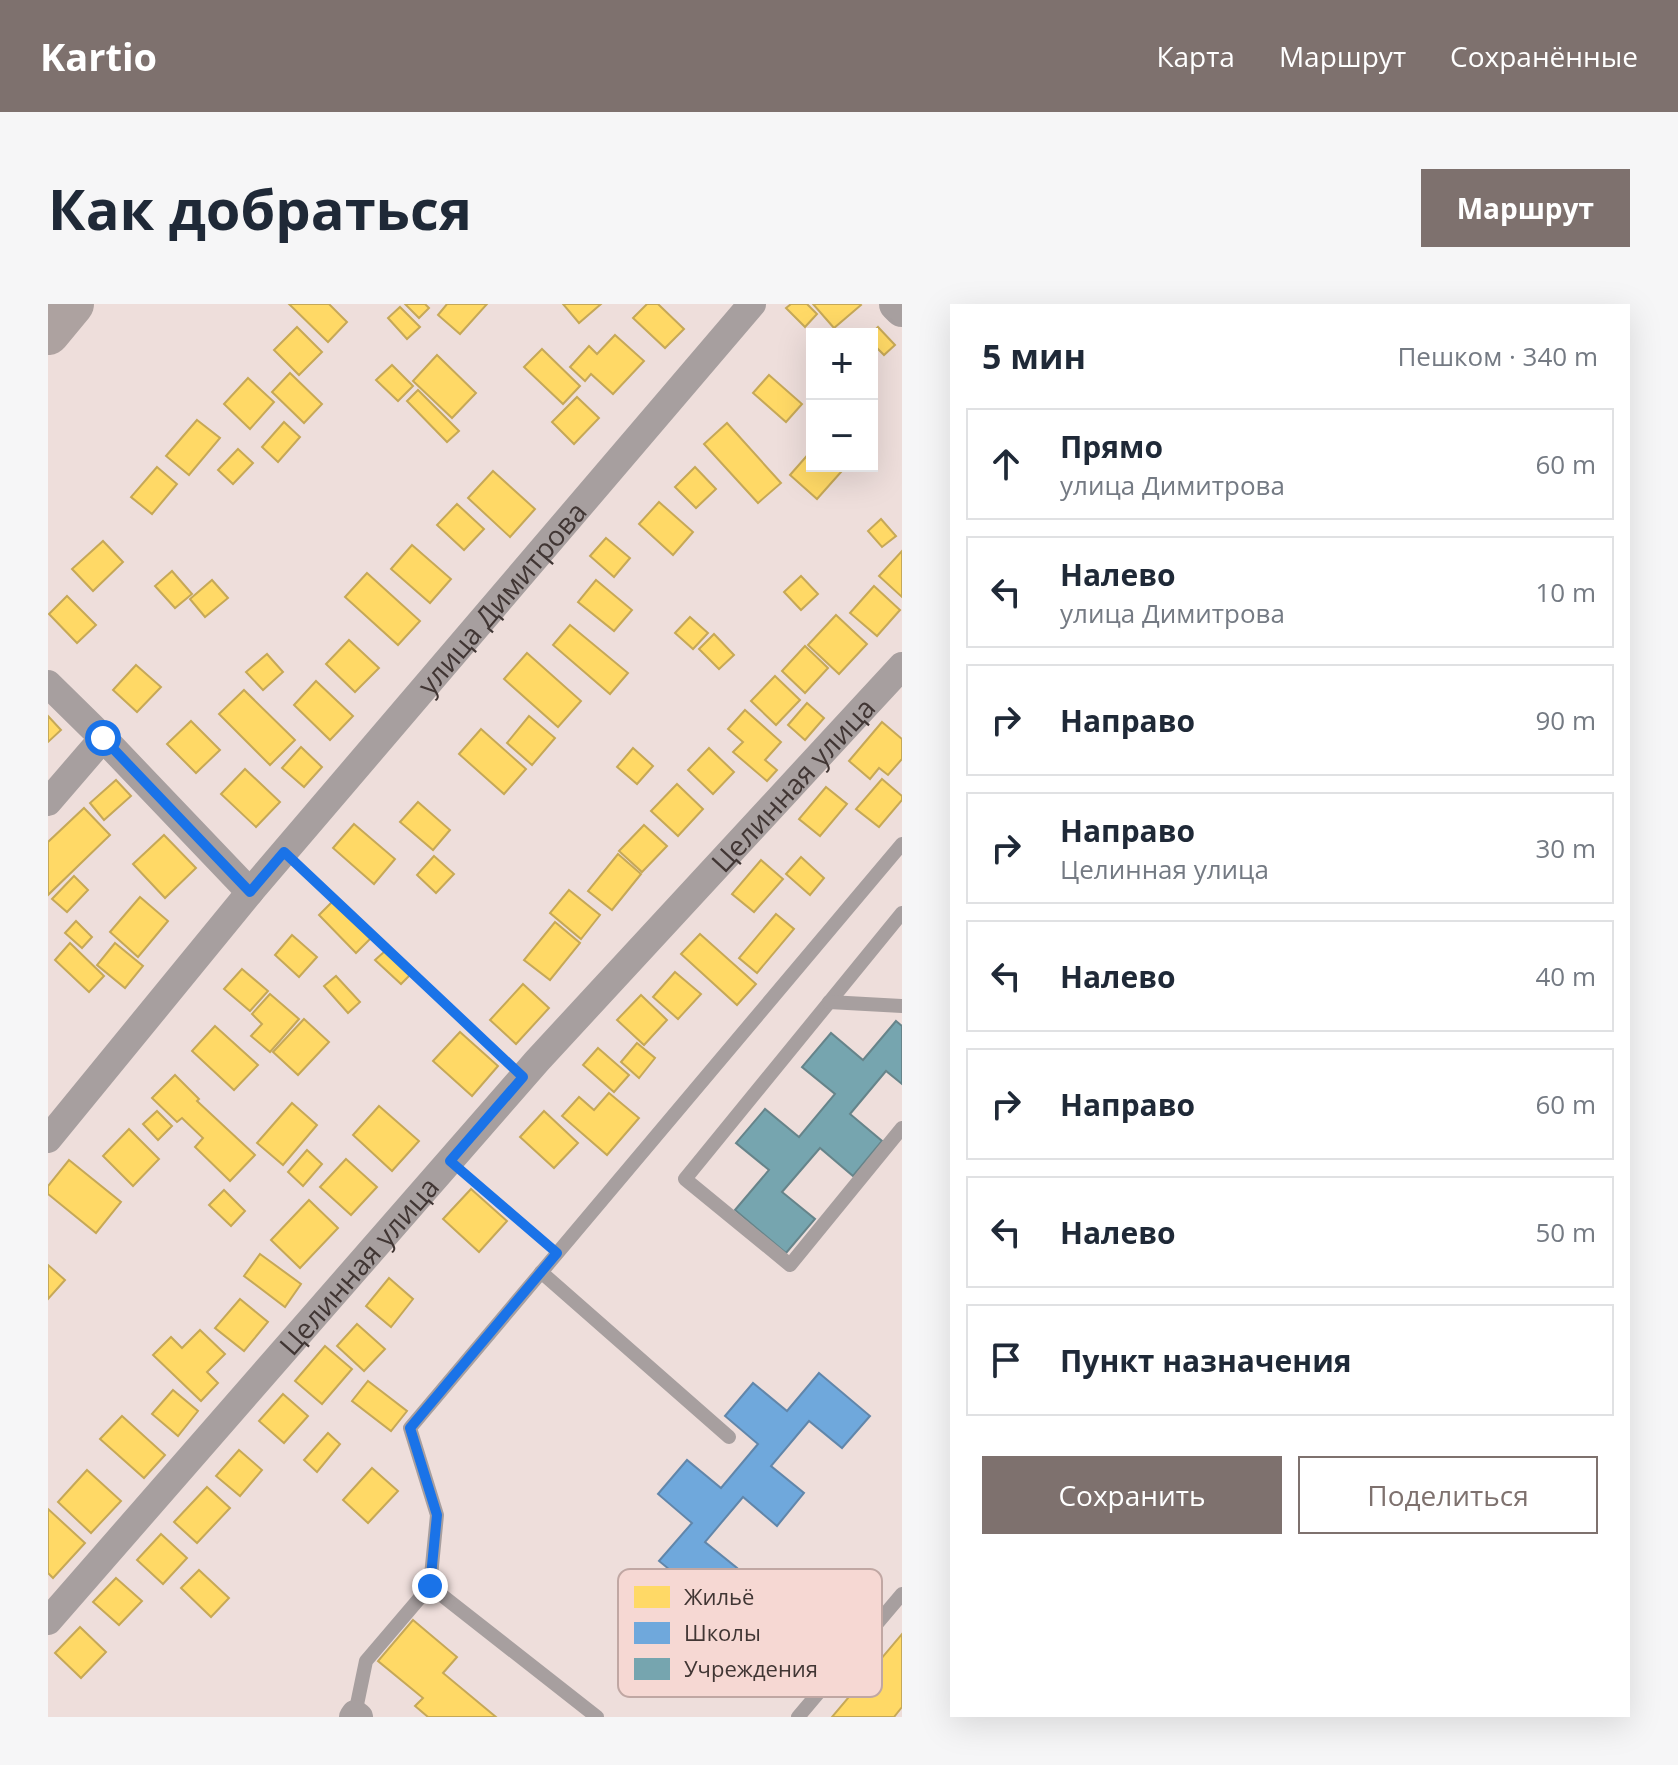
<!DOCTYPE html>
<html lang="ru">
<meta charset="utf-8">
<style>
:root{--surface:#fff;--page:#f6f6f7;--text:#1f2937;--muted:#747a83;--line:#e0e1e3;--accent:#7e716e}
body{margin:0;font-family:"Open Sans",sans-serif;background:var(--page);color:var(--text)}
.controls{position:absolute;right:24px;top:24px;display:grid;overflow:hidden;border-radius:0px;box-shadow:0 8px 32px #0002}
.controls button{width:72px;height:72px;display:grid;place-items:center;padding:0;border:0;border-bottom:2px solid var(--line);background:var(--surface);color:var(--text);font:40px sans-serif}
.stop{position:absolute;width:24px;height:24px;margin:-18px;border:6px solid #1a73e8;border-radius:50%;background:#fff}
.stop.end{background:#1a73e8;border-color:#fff;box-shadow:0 2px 8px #0008}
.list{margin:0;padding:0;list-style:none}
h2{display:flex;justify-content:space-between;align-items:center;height:104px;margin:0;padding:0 32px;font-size:34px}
h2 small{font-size:26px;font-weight:400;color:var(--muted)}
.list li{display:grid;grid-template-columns:52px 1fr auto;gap:24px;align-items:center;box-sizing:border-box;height:112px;margin:0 16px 16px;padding:0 16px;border:2px solid var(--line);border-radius:0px}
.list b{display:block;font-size:30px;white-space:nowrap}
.list p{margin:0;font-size:26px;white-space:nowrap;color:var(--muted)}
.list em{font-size:26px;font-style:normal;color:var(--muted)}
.actions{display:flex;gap:16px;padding:24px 32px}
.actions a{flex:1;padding:18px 0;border:2px solid var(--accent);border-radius:0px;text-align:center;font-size:28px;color:var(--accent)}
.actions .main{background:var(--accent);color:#fff}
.icon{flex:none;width:44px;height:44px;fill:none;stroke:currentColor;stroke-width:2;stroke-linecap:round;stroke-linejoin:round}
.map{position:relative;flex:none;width:854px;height:1413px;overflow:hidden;border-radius:0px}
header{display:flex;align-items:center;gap:48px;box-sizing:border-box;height:112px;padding:0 40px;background:var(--accent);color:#fff}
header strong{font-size:38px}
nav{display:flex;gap:44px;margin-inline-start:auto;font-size:28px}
.intro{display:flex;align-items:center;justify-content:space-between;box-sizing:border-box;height:192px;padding:0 48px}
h1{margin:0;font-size:56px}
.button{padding:20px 36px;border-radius:0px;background:var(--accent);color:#fff;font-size:28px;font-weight:700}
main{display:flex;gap:48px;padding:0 48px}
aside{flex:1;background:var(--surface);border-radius:0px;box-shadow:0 8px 32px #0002}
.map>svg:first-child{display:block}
.homes{fill:#ffd966;stroke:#c6a857;stroke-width:2}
.schools{fill:#6fa8dc;stroke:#6186aa;stroke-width:2}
.public{fill:#76a5af;stroke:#66848a;stroke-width:2}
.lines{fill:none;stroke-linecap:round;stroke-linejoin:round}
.path{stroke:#a8a19f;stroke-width:4;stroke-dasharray:2 6;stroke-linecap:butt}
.service{stroke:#a79f9f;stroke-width:14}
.minor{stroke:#a79f9f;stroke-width:28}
.tertiary{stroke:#a79f9f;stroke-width:36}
.primary{stroke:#ada2a0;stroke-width:44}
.route{stroke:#1a73e8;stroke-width:10}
.labels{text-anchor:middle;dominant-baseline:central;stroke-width:8;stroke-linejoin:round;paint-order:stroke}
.street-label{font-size:28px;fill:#413634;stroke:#f6d8d3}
.key{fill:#f6d8d3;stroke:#c0a7a3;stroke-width:2}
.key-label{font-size:22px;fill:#413634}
</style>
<header>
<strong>Kartio</strong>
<nav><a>Карта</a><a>Маршрут</a><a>Сохранённые</a></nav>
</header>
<div class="intro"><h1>Как добраться</h1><a class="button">Маршрут</a></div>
<main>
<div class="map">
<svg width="854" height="1413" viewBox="0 0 854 1413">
<rect width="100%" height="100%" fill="#eededb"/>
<g class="homes">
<polygon points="241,0 281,0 299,18 280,38"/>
<polygon points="357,0 377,0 381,4 371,14"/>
<polygon points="399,0 439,0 412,30 390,11"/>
<polygon points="515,0 553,0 531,19"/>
<polygon points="599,0 610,0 636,25 617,44 585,14"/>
<polygon points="743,0 759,0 769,10 757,23 738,4"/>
<polygon points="765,0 812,0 813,1 786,24"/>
<polygon points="352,3 372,23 359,35 340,14"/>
<polygon points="249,23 274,48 251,71 226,46"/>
<polygon points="830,23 847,41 836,51 824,39 823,30"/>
<polygon points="567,31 596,57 565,90 543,70 537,77 522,63 541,42 549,50"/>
<polygon points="494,45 532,82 515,100 476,63"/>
<polygon points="389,51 428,89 404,114 365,77"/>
<polygon points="344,61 365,82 350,97 328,76"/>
<polygon points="242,69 274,100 256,119 224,88"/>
<polygon points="721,71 754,100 738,118 705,89"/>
<polygon points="200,74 226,98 202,125 176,100"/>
<polygon points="370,86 411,127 399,138 359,97"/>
<polygon points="529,93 551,114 526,140 504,118"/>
<polygon points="149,116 172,134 141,171 118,152"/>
<polygon points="236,118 252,133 230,158 214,143"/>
<polygon points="679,119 733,179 710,199 656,140"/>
<polygon points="190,145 205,159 185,180 170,166"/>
<polygon points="764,146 764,162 787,162 793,168 769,195 742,171"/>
<polygon points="109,163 129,180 104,210 83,193"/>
<polygon points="647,163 668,185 648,204 627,183"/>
<polygon points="445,167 487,205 462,233 420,194"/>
<polygon points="611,198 645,228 625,251 591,220"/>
<polygon points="409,200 436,225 416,246 389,221"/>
<polygon points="833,215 848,232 834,243 820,227"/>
<polygon points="558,234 582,254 566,273 542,252"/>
<polygon points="55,237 75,258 45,287 24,265"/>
<polygon points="364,241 403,275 382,299 343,265"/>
<polygon points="854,247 854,293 831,272"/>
<polygon points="124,267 144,290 127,304 107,282"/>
<polygon points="319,269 372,317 350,341 297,293"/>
<polygon points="753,272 770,290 753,306 736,288"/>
<polygon points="164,276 180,294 157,313 142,295"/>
<polygon points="548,276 584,306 566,327 530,298"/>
<polygon points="826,282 852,306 829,332 802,309"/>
<polygon points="19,292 48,321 29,339 1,310"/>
<polygon points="788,311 819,340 791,370 760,341"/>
<polygon points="642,313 660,329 645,345 627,329"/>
<polygon points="522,321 580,369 562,390 505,341"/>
<polygon points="666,330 686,351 671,365 651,345"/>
<polygon points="301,336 331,364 307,388 278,360"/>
<polygon points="757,342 780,364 757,389 734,367"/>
<polygon points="479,349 533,397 510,423 456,375"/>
<polygon points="219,350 235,368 215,386 198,368"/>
<polygon points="88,361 113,383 89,408 65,386"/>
<polygon points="727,372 752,396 728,421 703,397"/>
<polygon points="268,377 305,412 282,436 246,401"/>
<polygon points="196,386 247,436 222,461 171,410"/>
<polygon points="759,399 776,414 757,436 740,421"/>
<polygon points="697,406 733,438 717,456 729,466 719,477 685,448 695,438 680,425"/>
<polygon points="0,412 13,426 0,438"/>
<polygon points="481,412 507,434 484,461 459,439"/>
<polygon points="143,417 172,446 148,469 119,440"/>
<polygon points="834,418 854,435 854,455 840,471 831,464 822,475 801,457"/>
<polygon points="433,425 478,465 456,490 411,450"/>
<polygon points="253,443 274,463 256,483 234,464"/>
<polygon points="585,444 605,462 589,480 569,463"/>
<polygon points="661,444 686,468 665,490 640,466"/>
<polygon points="197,465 232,498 208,523 173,490"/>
<polygon points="834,475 854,492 854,496 831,523 808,505"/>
<polygon points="68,476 83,492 56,516 42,499"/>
<polygon points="629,480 655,505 630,532 603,507"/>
<polygon points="778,483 799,500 772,532 751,515"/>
<polygon points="370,498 402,526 385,546 352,518"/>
<polygon points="36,504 62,531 0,591 0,538"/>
<polygon points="306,520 347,555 326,580 285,544"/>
<polygon points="596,521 619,542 594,568 571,547"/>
<polygon points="116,531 148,564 117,594 85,560"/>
<polygon points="570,550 593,570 564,606 540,587"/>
<polygon points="386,552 406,570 388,589 369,571"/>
<polygon points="753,553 776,574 762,591 738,570"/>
<polygon points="713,556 735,575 706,608 684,590"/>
<polygon points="26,572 40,586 19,608 4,595"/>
<polygon points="521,586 552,611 533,635 502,609"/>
<polygon points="92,593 120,617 90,653 62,628"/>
<polygon points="286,596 324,633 308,649 271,611"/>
<polygon points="728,610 746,625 709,669 691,654"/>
<polygon points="28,617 44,633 34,644 17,629"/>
<polygon points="507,618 532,639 502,676 476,656"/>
<polygon points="652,630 708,680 689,701 633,650"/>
<polygon points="244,631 269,653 251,673 227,651"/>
<polygon points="22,639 56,672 41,688 7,656"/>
<polygon points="67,639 95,662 77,684 49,661"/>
<polygon points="337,647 362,671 353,680 327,656"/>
<polygon points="194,665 220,687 202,707 176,685"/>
<polygon points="627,668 653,690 630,715 605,693"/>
<polygon points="288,672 312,698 300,709 276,682"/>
<polygon points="475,680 501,704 468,740 442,716"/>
<polygon points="222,690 251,715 222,748 203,732 214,720 204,710"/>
<polygon points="593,691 619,716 596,741 569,716"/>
<polygon points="256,715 281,738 250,771 225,748"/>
<polygon points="167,722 210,761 186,786 144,747"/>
<polygon points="412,728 450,762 424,792 385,757"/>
<polygon points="589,739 607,754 591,774 573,758"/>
<polygon points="550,744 581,771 566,788 535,761"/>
<polygon points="127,771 151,795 149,797 207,851 182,877 147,843 155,834 134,814 129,818 104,794"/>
<polygon points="561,789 591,814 559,851 514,812 531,793 546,806"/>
<polygon points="244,799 269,821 235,861 209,839"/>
<polygon points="331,802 371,837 344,867 305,831"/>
<polygon points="109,807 124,822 110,836 95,820"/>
<polygon points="496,807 530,839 506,864 472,833"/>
<polygon points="81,825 111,855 85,882 55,852"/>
<polygon points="259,846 274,860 255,882 240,868"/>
<polygon points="298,855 329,883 303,911 272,883"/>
<polygon points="21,856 73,898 48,929 0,890 0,882"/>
<polygon points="423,885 459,917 431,948 395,915"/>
<polygon points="176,886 197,907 183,922 161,901"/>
<polygon points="261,896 290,924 252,964 223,936"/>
<polygon points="212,950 253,980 237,1003 196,972"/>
<polygon points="0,961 17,976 0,995"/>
<polygon points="341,974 365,995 343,1023 318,1002"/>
<polygon points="192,995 220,1018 196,1047 167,1024"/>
<polygon points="309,1020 337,1045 316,1067 289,1042"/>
<polygon points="152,1026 177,1050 159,1068 170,1079 153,1097 105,1051 123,1033 134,1044"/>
<polygon points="277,1042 304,1065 274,1100 247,1077"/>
<polygon points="320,1077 359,1107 343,1127 304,1097"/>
<polygon points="125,1086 150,1107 130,1132 104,1110"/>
<polygon points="235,1090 260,1112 236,1139 211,1117"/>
<polygon points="74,1112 117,1151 96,1174 52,1135"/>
<polygon points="280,1129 292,1140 269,1168 256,1156"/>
<polygon points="191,1146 214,1166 192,1192 168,1172"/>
<polygon points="324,1164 350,1187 320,1219 295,1196"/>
<polygon points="39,1166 73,1197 43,1229 10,1198"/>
<polygon points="159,1183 182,1204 149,1239 126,1218"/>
<polygon points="0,1205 37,1239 5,1274 0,1269"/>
<polygon points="113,1230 139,1254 115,1280 89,1256"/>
<polygon points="151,1266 181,1294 163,1313 133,1284"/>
<polygon points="68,1274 94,1297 71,1321 45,1298"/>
<polygon points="365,1316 409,1353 395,1369 448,1413 380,1413 367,1402 375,1394 330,1357"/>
<polygon points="32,1323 58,1348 33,1374 7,1349"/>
<polygon points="854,1330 854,1403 846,1413 784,1413"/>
</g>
<polygon class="schools" points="771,1069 822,1112 794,1144 761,1117 723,1162 756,1189 729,1222 695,1193 657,1238 689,1264 661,1298 611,1257 644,1219 610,1190 639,1156 673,1184 710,1140 677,1112 705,1079 739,1107"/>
<polygon class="public" points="848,717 854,722 854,780 838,767 802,810 834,837 805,872 772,844 734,888 767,915 738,949 687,906 721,866 688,839 717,805 751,833 787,790 754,763 783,729 815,756"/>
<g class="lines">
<g class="path">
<polyline points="256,566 456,755"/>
<polyline points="420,872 495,937"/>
</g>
<g class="service">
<polyline points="854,609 637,875 742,961 854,824"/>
<polyline points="781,698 854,702"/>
<polyline points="493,968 681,1133"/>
<polyline points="382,1282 389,1211 362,1124 854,540"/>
<polyline points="307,1410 318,1357 382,1282 549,1413"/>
<polyline points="750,1413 854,1290"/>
</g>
<g class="minor">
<polyline points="0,380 55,434 202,588"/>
<polyline points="0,498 55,434"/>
<path id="s1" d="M0,835L202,588L704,0"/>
<path id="s2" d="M0,1317L489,757L854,362"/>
<polyline points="305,1413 307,1410 311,1413"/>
</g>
<polyline class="tertiary" points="849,0 854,5"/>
<polyline class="primary" points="0,29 24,0"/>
</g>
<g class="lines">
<polyline class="route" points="55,434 202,588 236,548 475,773 402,857 509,949 362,1124 389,1211 382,1282"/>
</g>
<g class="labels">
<g class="street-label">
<text stroke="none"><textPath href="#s1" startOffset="706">улица Димитрова</textPath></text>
<text stroke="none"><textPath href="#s2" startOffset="1120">Целинная улица</textPath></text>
<text stroke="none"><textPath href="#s2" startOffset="472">Целинная улица</textPath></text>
</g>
</g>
<rect x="570" y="1265" width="264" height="128" rx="12" class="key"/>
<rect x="586" y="1282" width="36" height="22" fill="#ffd966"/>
<rect x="586" y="1318" width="36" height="22" fill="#6fa8dc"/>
<rect x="586" y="1354" width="36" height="22" fill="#76a5af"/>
<g class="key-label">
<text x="636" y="1301">Жильё</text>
<text x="636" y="1337">Школы</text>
<text x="636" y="1373">Учреждения</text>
</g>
</svg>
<div class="controls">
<button>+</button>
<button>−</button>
</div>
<div class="stop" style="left:55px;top:434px"></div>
<div class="stop end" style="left:382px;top:1282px"></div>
</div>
<aside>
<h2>5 мин<small>Пешком · 340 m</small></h2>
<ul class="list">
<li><svg class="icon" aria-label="ahead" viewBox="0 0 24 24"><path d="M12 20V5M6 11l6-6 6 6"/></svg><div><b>Прямо</b><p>улица Димитрова</p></div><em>60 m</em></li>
<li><svg class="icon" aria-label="left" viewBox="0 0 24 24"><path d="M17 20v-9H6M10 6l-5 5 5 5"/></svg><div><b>Налево</b><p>улица Димитрова</p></div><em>10 m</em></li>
<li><svg class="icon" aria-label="right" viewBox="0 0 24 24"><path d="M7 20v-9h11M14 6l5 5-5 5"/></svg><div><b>Направо</b></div><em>90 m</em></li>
<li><svg class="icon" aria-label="right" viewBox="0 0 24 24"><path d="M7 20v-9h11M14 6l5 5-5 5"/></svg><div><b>Направо</b><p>Целинная улица</p></div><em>30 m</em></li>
<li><svg class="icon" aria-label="left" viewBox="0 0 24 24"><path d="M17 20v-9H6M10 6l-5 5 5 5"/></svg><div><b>Налево</b></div><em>40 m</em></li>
<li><svg class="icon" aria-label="right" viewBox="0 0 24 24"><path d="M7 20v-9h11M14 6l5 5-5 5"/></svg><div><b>Направо</b></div><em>60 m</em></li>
<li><svg class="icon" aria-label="left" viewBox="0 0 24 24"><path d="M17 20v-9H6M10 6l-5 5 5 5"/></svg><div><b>Налево</b></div><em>50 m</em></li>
<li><svg class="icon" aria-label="arrive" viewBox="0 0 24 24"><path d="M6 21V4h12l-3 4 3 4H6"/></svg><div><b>Пункт назначения</b></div></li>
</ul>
<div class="actions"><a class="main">Сохранить</a><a>Поделиться</a></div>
</aside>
</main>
